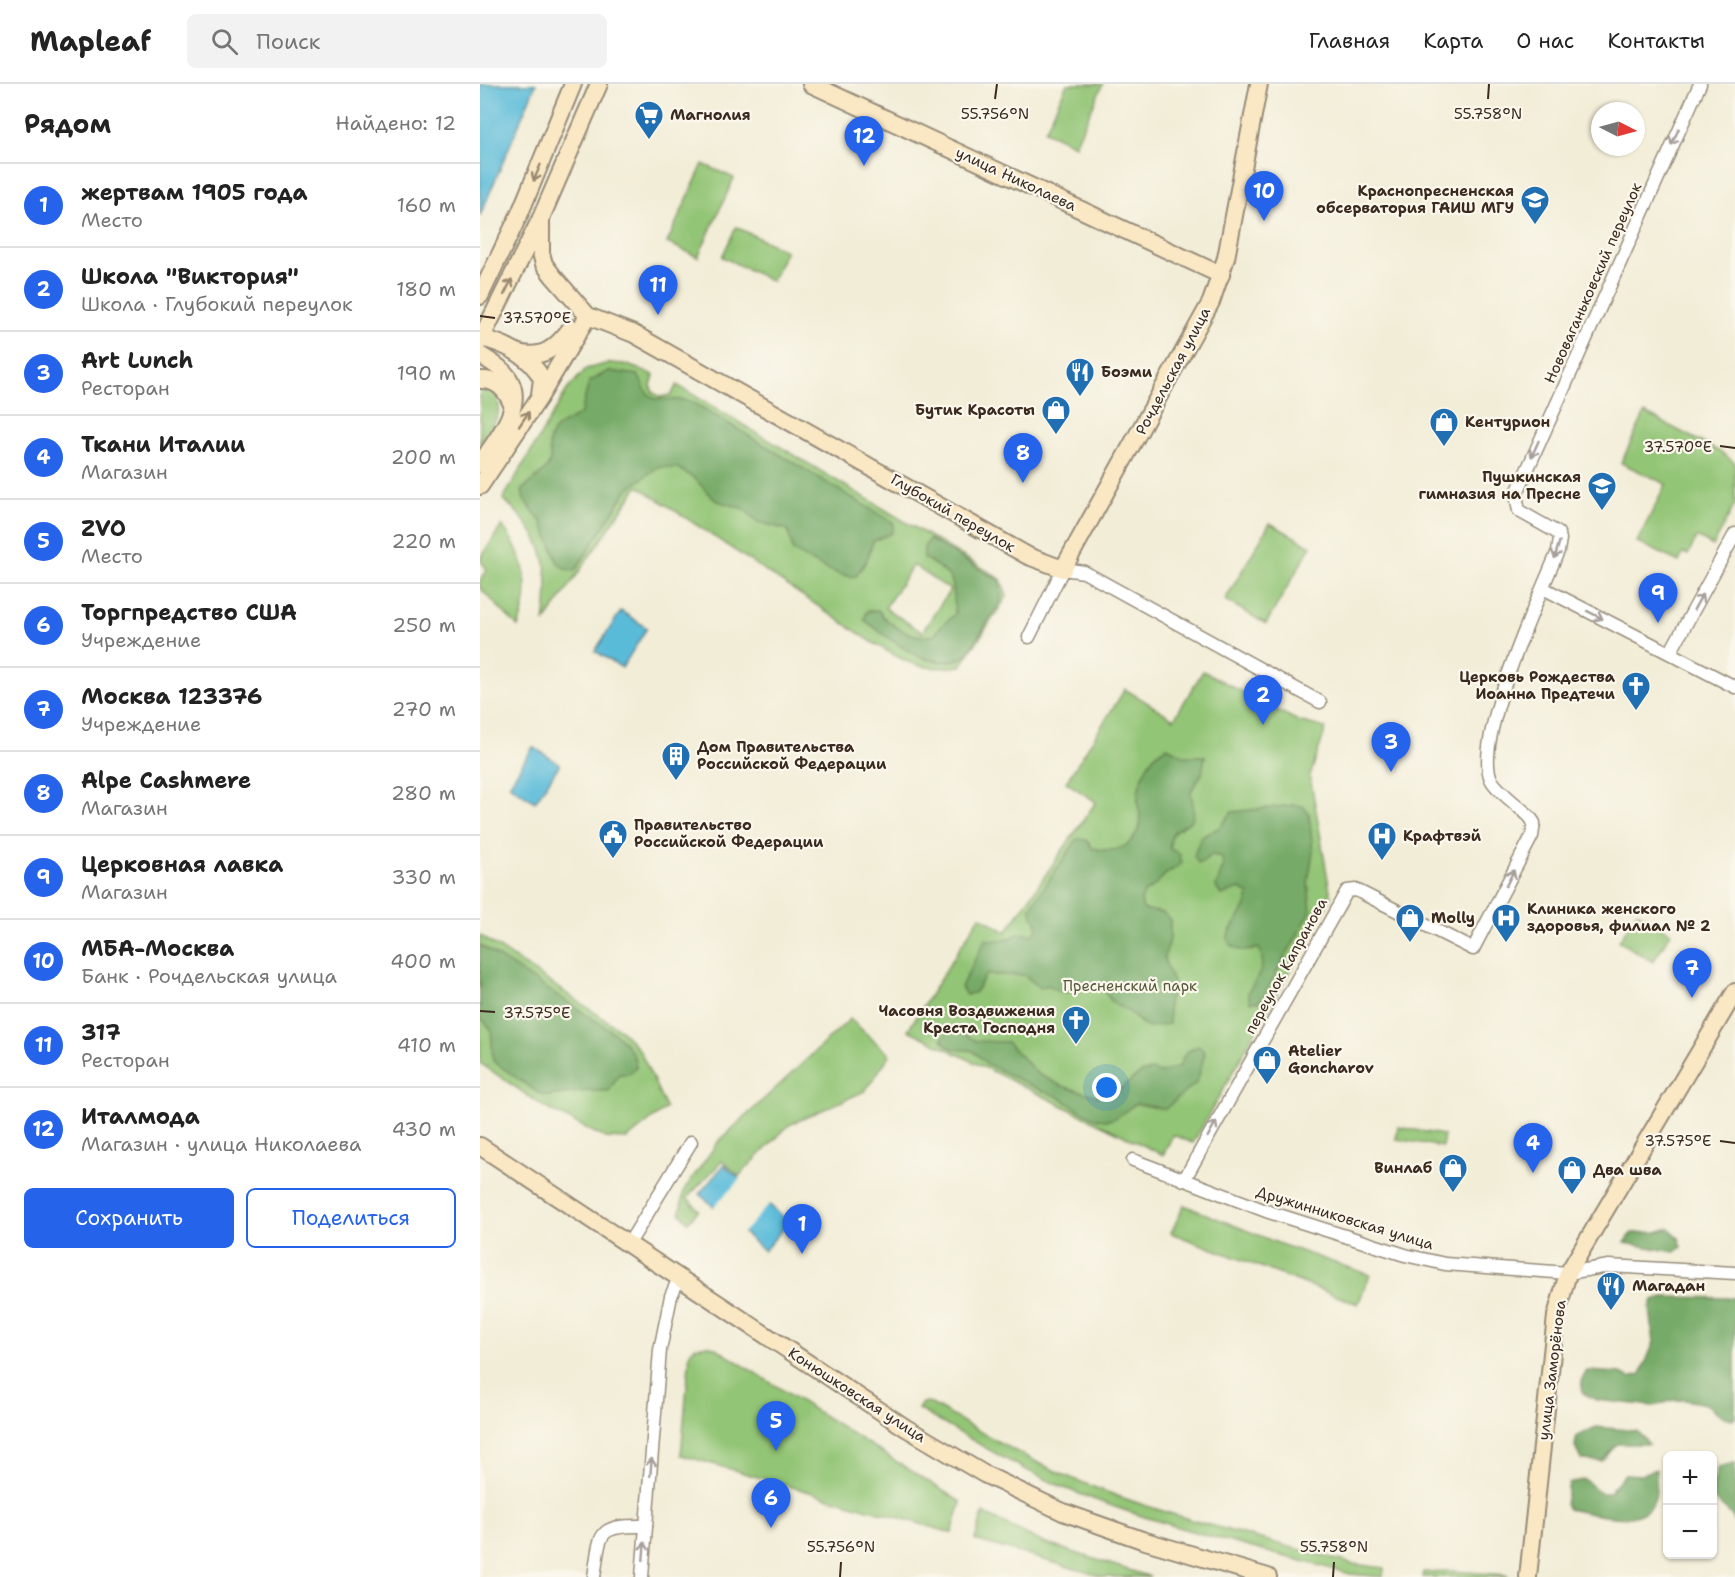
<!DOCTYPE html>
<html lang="ru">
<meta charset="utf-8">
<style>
:root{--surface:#fff;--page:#f2f2f2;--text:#222;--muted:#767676;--line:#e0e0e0;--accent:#2563eb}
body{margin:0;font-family:"Shantell Sans",sans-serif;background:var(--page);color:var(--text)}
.controls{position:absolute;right:18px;bottom:18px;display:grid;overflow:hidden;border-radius:9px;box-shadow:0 2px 4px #0004}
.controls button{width:54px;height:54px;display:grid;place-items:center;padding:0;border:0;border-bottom:2px solid var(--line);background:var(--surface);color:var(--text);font:30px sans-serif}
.compass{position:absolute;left:1111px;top:18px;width:54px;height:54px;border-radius:50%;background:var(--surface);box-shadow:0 2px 4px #0004;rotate:96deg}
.you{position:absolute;left:627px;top:1004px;width:21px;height:21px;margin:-15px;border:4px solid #fff;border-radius:50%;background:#1a73e8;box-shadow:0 0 0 9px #1a73e833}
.badge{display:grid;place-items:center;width:39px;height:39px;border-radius:50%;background:var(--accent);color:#fff;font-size:20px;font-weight:700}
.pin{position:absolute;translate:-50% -50px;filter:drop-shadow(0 2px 3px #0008)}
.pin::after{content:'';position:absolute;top:32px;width:21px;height:18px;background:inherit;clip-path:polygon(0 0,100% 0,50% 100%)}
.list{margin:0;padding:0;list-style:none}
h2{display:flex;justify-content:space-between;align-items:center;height:78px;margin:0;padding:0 24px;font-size:26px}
h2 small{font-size:20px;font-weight:400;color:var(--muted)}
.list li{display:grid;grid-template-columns:39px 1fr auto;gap:18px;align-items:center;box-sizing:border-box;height:84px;padding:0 24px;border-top:2px solid var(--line)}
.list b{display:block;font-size:22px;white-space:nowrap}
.list p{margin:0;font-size:20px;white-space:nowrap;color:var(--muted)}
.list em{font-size:20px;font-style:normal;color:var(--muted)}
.actions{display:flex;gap:12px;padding:18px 24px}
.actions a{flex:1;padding:14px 0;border:2px solid var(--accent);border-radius:9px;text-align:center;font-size:21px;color:var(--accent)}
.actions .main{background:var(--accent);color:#fff}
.icon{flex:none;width:33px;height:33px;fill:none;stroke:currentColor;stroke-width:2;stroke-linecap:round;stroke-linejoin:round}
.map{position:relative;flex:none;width:1255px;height:1493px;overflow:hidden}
header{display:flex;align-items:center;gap:36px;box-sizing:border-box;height:84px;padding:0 30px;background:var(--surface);border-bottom:2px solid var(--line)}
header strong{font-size:28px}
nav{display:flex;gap:33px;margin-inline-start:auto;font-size:21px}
.search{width:420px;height:54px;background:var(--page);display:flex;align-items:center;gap:15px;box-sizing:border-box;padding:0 21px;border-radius:9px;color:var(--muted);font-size:22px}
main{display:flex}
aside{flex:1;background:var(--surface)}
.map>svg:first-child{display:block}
.green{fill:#93c576;stroke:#67784a;stroke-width:1.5;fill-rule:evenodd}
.forest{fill:#76aa67;stroke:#586a42;stroke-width:1.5}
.water{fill:#5abbd9;stroke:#4a727c;stroke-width:1.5}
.pier{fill:#f2edd7}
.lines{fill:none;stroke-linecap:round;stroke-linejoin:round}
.street-casing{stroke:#968c7a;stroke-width:15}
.secondary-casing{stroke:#968c7a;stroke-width:20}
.street{stroke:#fff;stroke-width:12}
.secondary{stroke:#fae7c3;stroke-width:16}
.oneway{stroke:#a79f9a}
.oneway2{stroke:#9a8870}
.ticks{fill:none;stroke:#3b2a1e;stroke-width:2}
.labels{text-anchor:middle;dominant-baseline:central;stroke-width:4.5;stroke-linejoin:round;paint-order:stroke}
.poi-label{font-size:15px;font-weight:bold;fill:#3b2a1e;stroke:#fbf7ec;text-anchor:start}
.street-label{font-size:15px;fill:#3b2a1e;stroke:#fbf7ec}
.park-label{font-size:15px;fill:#555838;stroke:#fbf7ec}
.ticks-label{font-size:15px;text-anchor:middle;fill:#3b2a1e;stroke:#fbf7ec;stroke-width:4.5;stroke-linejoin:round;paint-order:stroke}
</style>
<header>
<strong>Mapleaf</strong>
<div class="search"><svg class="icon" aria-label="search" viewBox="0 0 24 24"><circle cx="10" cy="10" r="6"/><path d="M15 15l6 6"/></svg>Поиск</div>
<nav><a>Главная</a><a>Карта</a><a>О нас</a><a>Контакты</a></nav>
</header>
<main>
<aside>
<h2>Рядом<small>Найдено: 12</small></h2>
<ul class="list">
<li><span class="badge">1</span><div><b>жертвам 1905 года</b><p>Место</p></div><em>160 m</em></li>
<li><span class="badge">2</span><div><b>Школа &quot;Виктория&quot;</b><p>Школа · Глубокий переулок</p></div><em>180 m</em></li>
<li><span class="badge">3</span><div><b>Art Lunch</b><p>Ресторан</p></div><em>190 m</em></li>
<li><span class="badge">4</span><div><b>Ткани Италии</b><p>Магазин</p></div><em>200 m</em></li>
<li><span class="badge">5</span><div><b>ZVO</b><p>Место</p></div><em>220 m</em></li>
<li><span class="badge">6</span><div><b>Торгпредство США</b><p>Учреждение</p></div><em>250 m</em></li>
<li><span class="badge">7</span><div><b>Москва 123376</b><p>Учреждение</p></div><em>270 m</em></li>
<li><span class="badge">8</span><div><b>Alpe Cashmere</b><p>Магазин</p></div><em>280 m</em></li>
<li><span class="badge">9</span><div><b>Церковная лавка</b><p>Магазин</p></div><em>330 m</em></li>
<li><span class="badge">10</span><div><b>МБА-Москва</b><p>Банк · Рочдельская улица</p></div><em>400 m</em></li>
<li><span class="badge">11</span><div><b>317</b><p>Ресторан</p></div><em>410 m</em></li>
<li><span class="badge">12</span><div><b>Италмода</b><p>Магазин · улица Николаева</p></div><em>430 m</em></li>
</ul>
<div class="actions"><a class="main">Сохранить</a><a>Поделиться</a></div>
</aside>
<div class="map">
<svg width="1255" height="1493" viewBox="0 0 1255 1493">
<rect width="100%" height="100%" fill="#fbf7ec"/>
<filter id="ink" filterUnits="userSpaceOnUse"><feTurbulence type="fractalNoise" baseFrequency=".0167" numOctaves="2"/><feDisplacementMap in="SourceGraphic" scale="12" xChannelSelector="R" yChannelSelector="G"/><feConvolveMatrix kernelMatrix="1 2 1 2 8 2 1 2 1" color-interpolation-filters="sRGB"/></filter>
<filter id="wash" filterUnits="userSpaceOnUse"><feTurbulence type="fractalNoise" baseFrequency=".008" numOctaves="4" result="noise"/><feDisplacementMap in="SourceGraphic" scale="24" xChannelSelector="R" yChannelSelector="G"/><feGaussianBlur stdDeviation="1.35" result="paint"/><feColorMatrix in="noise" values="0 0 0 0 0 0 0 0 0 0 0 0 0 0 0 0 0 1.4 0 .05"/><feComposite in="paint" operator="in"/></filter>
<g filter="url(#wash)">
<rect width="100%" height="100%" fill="#f2edd7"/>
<g class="green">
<polygon points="587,0 623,0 595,61 565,47"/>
<polygon points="223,80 254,94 218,173 187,159"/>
<polygon points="256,143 306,167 292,197 242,173"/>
<path d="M129,279L145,280L174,291L171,302L172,307L180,313L191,311L197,301L521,495L527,513L481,582C438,588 428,579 392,558L158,402L64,539C71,483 68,455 23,415L87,306L106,285ZM433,481L470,506L442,548L405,524Z"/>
<path d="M0,300L15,307C27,327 11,344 0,360Z"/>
<polygon points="1165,329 1242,369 1255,379 1255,420 1233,462 1217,453 1208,471 1203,469 1199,478 1157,458 1186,400 1141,379"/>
<polygon points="790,439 831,462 786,540 745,516"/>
<path d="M22,441C46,473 53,505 38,543L0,504V496L7,486L0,475Z"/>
<polygon points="723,587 818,637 846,644 830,692 851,813 713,1059 693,1051 683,1071 428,946 500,832 526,848 616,718 586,698 645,605 694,635"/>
<polygon points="1157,828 1191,849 1173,878 1139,857"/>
<polygon points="0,851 142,947 160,967 186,1024 147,1055 125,1054 63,1022 0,979"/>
<polygon points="370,935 410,971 385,1007 309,1041 259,1092 242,1077 207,1114 219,1126 208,1138 200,1128 204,1106 238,1058"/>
<polygon points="918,1043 964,1051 962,1063 916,1055"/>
<polygon points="704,1121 800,1160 890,1191 878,1220 691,1149"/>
<polygon points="227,1261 234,1263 481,1418 472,1449 201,1371 210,1268 215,1263"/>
<path d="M448,1318C494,1344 540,1372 589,1393C680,1432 778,1453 873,1480L904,1484L903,1493L870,1490C775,1464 678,1442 587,1405C535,1383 487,1353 438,1325L442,1319Z"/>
<polygon points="503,1429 564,1459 671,1493 623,1493 495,1456"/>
<polygon points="973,1487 1026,1491 1028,1493 943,1493 943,1488"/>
</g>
<g class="forest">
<path d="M128,287L158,291L167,309L175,315L205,316L216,320L414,439L412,449L393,457L387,476L376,492C359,495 329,475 313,467L308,446L278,438L264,425L235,416L214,394L198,384L178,383L147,406L95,487L85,485L78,479L63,440L44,416L42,406C50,397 69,388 70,375C70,364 67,358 73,348C79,339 93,336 101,329L109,298Z"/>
<path d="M449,455L520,497L521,517L486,572C449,592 412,555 384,536L387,527L398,526C409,543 435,556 455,551L460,543L475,530C472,492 478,495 444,474V464Z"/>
<path d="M687,663L705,672H725L722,690L711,707C711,715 717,729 711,736C701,748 690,740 690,765L699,769L702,779C697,784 690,786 685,791C677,798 675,804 665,808L661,816L663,825L683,829L690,835V855L684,874L695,904C684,917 690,925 689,940C657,946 670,944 649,928C645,924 638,924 633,919C630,916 628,911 625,908C604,894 592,920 569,901L560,904L544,891H506L495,908L486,911L481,903L505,856C511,855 519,857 524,856C539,852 534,847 553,851L558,843L550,824L597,755L607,756L612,764C635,769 652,766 660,740C662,734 659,729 658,722C656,701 667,672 687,663Z"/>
<path d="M813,721L823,722L829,730L833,768L828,798L831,827L780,918H770L768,908C777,894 788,881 779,864C765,869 755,868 747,855C752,837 767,830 769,810L760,805L741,811L736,803L743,783L742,773L732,771L719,780L714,772L721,753L740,743L752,728Z"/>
<path d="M0,861L135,949C146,960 155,968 156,983L149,990H139L129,1007H108L68,1012L58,1009L13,977L11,945L0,933Z"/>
<path d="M468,947H478L496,957L527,958L558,990L582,1002L617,1012L637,1007L661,989L671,986L681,989L700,982C703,970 707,966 719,962L725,969L717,998L685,1025L656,1020C648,1023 642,1032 633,1035C609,1042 587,1011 564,1008L507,980L493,967C478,964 471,969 462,955Z"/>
<polygon points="1189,1144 1199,1154 1202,1163 1194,1168 1145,1159 1152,1149 1177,1148"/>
<polygon points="1183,1213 1255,1214 1255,1335 1245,1334 1226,1320 1206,1316 1194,1316 1174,1322 1116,1316 1103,1309 1101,1297 1107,1287 1141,1289 1150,1294 1161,1290 1174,1258 1170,1224 1173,1216"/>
<polygon points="1116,1343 1157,1347 1169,1360 1137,1360 1122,1377 1101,1376 1095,1362 1097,1352"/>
<path d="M1255,1379V1439C1252,1425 1234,1422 1232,1408C1232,1400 1236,1391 1238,1383Z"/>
<path d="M1176,1385C1175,1394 1177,1406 1175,1414C1164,1447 1111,1429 1088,1425L1085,1420L1089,1400L1104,1395L1121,1409H1128L1145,1390L1161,1391Z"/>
</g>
<g class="water">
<polygon points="0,0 56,0 0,132"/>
<polygon points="141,527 167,544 142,584 115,567"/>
<polygon points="53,663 80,680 55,718 29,701"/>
<polygon points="244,1081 309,1138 284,1167 219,1110"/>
</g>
<polygon class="pier" points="262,1093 291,1118 261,1151 232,1125"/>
</g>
<g filter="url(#ink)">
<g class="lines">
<g class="street-casing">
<g id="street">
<polyline points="1063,504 1255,603"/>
<polyline points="549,553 583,485 604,488 840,618"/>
<polyline points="1190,569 1255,450"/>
<polyline points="653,1076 786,1127 925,1171 965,1180 1088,1189 1129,1182 1255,1189"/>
<path d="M704,1096L867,807L876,806L993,865L1052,752L1054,739L1050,733C1041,724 1015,705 1011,695C993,655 1060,511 1078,467L1080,455L1078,449L1039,427L1036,411L1220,0"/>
<polyline points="148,1161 211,1058"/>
<path d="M114,1493C121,1448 116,1441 166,1442"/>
<polyline points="162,1493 180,1266 191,1212 199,1194"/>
</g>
</g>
<g class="secondary-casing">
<g id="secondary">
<polyline points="331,0 741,191"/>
<polyline points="61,134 61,169 64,180 73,192 108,232 154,250 548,472 583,485 731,218 746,174 779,0"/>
<polyline points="0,212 40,129 93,0"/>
<path d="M0,254C24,259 51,272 62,295L60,310"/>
<polyline points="0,257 61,134 119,0"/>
<path d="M38,269C63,276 77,263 91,244"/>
<path d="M0,271C11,278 26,286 31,299C43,326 14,359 0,380"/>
<path d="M0,296C15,295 25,304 31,318"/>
<polyline points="0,402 59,314 108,232"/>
<polyline points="0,1062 426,1344 504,1390 583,1428 662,1456 788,1493"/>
<polyline points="1048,1493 1076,1232 1088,1189 1255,908"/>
</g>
</g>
<use href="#street" class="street"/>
<use href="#secondary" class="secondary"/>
</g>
<defs><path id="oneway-shaft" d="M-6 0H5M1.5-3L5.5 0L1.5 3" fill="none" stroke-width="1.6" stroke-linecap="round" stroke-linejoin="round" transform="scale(1.5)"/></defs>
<g class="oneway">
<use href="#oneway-shaft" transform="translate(1195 53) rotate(115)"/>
<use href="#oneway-shaft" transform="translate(1055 365) rotate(114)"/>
<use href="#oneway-shaft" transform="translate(1077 466) rotate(107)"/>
<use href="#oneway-shaft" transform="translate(1218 518) rotate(-61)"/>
<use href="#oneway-shaft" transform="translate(1115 531) rotate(27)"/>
<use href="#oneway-shaft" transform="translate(1030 794) rotate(-63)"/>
<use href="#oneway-shaft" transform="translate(732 1045) rotate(-61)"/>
<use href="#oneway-shaft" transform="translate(171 1383) rotate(-85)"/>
<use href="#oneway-shaft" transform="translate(164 1467) rotate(-85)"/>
</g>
<g class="oneway2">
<use href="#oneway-shaft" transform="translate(57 89) rotate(113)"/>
<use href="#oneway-shaft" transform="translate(28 203) rotate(-64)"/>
<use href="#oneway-shaft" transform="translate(44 335) rotate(-56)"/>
</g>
</g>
<path class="ticks" d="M515,15L517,0M1008,15L1009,0M0,232L15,234M1240,362L1255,364M0,927L15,928M1240,1057L1255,1059M360,1493L361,1478M853,1493L854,1478"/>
<defs>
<g id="supermarket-pin" transform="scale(1.5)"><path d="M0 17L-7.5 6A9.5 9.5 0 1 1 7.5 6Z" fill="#1f6fb2" stroke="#fbf7ec"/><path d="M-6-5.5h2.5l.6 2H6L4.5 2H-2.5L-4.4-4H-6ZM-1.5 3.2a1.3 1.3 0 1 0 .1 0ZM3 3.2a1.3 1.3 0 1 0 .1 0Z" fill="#fff"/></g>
<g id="university-pin" transform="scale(1.5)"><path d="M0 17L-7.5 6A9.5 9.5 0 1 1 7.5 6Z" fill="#1f6fb2" stroke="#fbf7ec"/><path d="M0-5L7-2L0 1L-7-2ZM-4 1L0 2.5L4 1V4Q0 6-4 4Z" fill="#fff"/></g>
<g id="restaurant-pin" transform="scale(1.5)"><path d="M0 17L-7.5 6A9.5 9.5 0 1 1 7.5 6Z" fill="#1f6fb2" stroke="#fbf7ec"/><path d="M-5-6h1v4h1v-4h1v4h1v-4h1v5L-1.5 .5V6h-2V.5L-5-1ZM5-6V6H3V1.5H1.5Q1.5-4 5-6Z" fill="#fff"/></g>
<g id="shop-pin" transform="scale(1.5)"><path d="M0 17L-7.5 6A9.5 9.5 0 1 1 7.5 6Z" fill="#1f6fb2" stroke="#fbf7ec"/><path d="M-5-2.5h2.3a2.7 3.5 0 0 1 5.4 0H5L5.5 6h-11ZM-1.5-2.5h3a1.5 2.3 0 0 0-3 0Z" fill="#fff"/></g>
<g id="school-pin" transform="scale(1.5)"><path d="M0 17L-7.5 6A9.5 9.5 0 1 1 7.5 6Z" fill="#1f6fb2" stroke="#fbf7ec"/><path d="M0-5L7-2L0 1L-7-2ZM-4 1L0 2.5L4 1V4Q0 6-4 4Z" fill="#fff"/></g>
<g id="church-pin" transform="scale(1.5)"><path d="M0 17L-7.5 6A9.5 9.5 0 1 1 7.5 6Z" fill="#1f6fb2" stroke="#fbf7ec"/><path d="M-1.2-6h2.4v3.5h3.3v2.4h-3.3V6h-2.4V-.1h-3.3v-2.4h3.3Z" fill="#fff"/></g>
<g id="building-pin" transform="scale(1.5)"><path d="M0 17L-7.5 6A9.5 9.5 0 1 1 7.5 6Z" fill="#1f6fb2" stroke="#fbf7ec"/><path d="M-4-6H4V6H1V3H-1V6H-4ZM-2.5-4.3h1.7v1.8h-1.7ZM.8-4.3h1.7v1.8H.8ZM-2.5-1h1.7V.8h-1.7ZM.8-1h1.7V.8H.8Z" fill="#fff"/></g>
<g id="civic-pin" transform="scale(1.5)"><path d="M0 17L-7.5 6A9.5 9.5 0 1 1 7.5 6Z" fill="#1f6fb2" stroke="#fbf7ec"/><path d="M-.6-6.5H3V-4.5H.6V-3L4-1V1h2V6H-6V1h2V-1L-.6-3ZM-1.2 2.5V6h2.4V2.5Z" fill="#fff"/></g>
<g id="hospital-pin" transform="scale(1.5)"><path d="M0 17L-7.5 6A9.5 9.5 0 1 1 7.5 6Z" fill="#1f6fb2" stroke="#fbf7ec"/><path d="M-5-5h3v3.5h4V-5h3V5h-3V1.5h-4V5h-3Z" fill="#fff"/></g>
</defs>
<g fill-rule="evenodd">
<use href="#supermarket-pin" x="169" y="31"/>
<use href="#university-pin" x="1055" y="116"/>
<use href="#restaurant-pin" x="600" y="288"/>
<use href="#shop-pin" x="576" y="326"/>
<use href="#shop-pin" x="964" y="338"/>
<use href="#school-pin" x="1122" y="402"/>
<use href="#church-pin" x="1156" y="602"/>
<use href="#building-pin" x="196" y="672"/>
<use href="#civic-pin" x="133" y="750"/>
<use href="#hospital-pin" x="902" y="752"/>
<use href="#shop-pin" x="930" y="834"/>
<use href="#hospital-pin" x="1026" y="834"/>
<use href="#church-pin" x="596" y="936"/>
<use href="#shop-pin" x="787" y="976"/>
<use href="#shop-pin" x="973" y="1084"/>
<use href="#shop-pin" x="1092" y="1086"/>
<use href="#restaurant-pin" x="1131" y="1202"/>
</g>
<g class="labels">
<g class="poi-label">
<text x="190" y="31">Магнолия</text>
<text x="1034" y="107" text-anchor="end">Краснопресненская<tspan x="1034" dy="17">обсерватория ГАИШ МГУ</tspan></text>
<text x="621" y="288">Боэми</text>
<text x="555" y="326" text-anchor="end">Бутик Красоты</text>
<text x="985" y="338">Кентурион</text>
<text x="1101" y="393" text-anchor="end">Пушкинская<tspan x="1101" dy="17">гимназия на Пресне</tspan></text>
<text x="1135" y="593" text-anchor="end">Церковь Рождества<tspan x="1135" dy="17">Иоанна Предтечи</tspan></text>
<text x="217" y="663">Дом Правительства<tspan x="217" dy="17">Российской Федерации</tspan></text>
<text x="154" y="741">Правительство<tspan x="154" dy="17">Российской Федерации</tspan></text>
<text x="923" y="752">Крафтвэй</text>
<text x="1047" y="825">Клиника женского<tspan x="1047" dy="17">здоровья, филиал № 2</tspan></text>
<text x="951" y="834">Molly</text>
<text x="575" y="927" text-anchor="end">Часовня Воздвижения<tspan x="575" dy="17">Креста Господня</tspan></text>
<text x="808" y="967">Atelier<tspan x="808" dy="17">Goncharov</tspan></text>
<text x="952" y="1084" text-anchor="end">Винлаб</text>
<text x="1113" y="1086">Два шва</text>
<text x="1152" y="1202">Магадан</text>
</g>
<g class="street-label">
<text transform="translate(536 95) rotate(25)">улица Николаева</text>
<text transform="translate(1113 199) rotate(-66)">Нововаганьковский переулок</text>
<text transform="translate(693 287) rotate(-62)">Рочдельская улица</text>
<text transform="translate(473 429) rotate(30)">Глубокий переулок</text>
<text transform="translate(806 882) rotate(-61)">переулок Капранова</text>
<text transform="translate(865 1134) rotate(17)">Дружинниковская улица</text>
<text transform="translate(1072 1286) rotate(-83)">улица Заморёнова</text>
<text transform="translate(377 1311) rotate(33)">Конюшковская улица</text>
</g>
<g class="park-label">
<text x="650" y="902">Пресненский парк</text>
</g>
</g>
<g class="ticks-label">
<text x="515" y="35">55.756°N</text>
<text x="1008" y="35">55.758°N</text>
<text x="57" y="239">37.570°E</text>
<text x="1198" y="368">37.570°E</text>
<text x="57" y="934">37.575°E</text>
<text x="1198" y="1062">37.575°E</text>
<text x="361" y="1468">55.756°N</text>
<text x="854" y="1468">55.758°N</text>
</g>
</svg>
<div class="controls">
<button>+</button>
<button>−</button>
</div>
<svg class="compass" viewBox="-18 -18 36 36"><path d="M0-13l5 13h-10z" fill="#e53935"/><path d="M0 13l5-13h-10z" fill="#767676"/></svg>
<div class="you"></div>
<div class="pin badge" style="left:322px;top:1170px">1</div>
<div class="pin badge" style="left:783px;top:641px">2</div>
<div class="pin badge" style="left:911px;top:688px">3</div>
<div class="pin badge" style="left:1053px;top:1089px">4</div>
<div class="pin badge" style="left:296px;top:1367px">5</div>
<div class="pin badge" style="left:291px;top:1444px">6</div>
<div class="pin badge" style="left:1212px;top:914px">7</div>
<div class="pin badge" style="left:543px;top:399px">8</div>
<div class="pin badge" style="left:1178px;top:539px">9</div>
<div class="pin badge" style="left:784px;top:137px">10</div>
<div class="pin badge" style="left:178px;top:231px">11</div>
<div class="pin badge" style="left:384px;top:82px">12</div>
</div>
</main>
